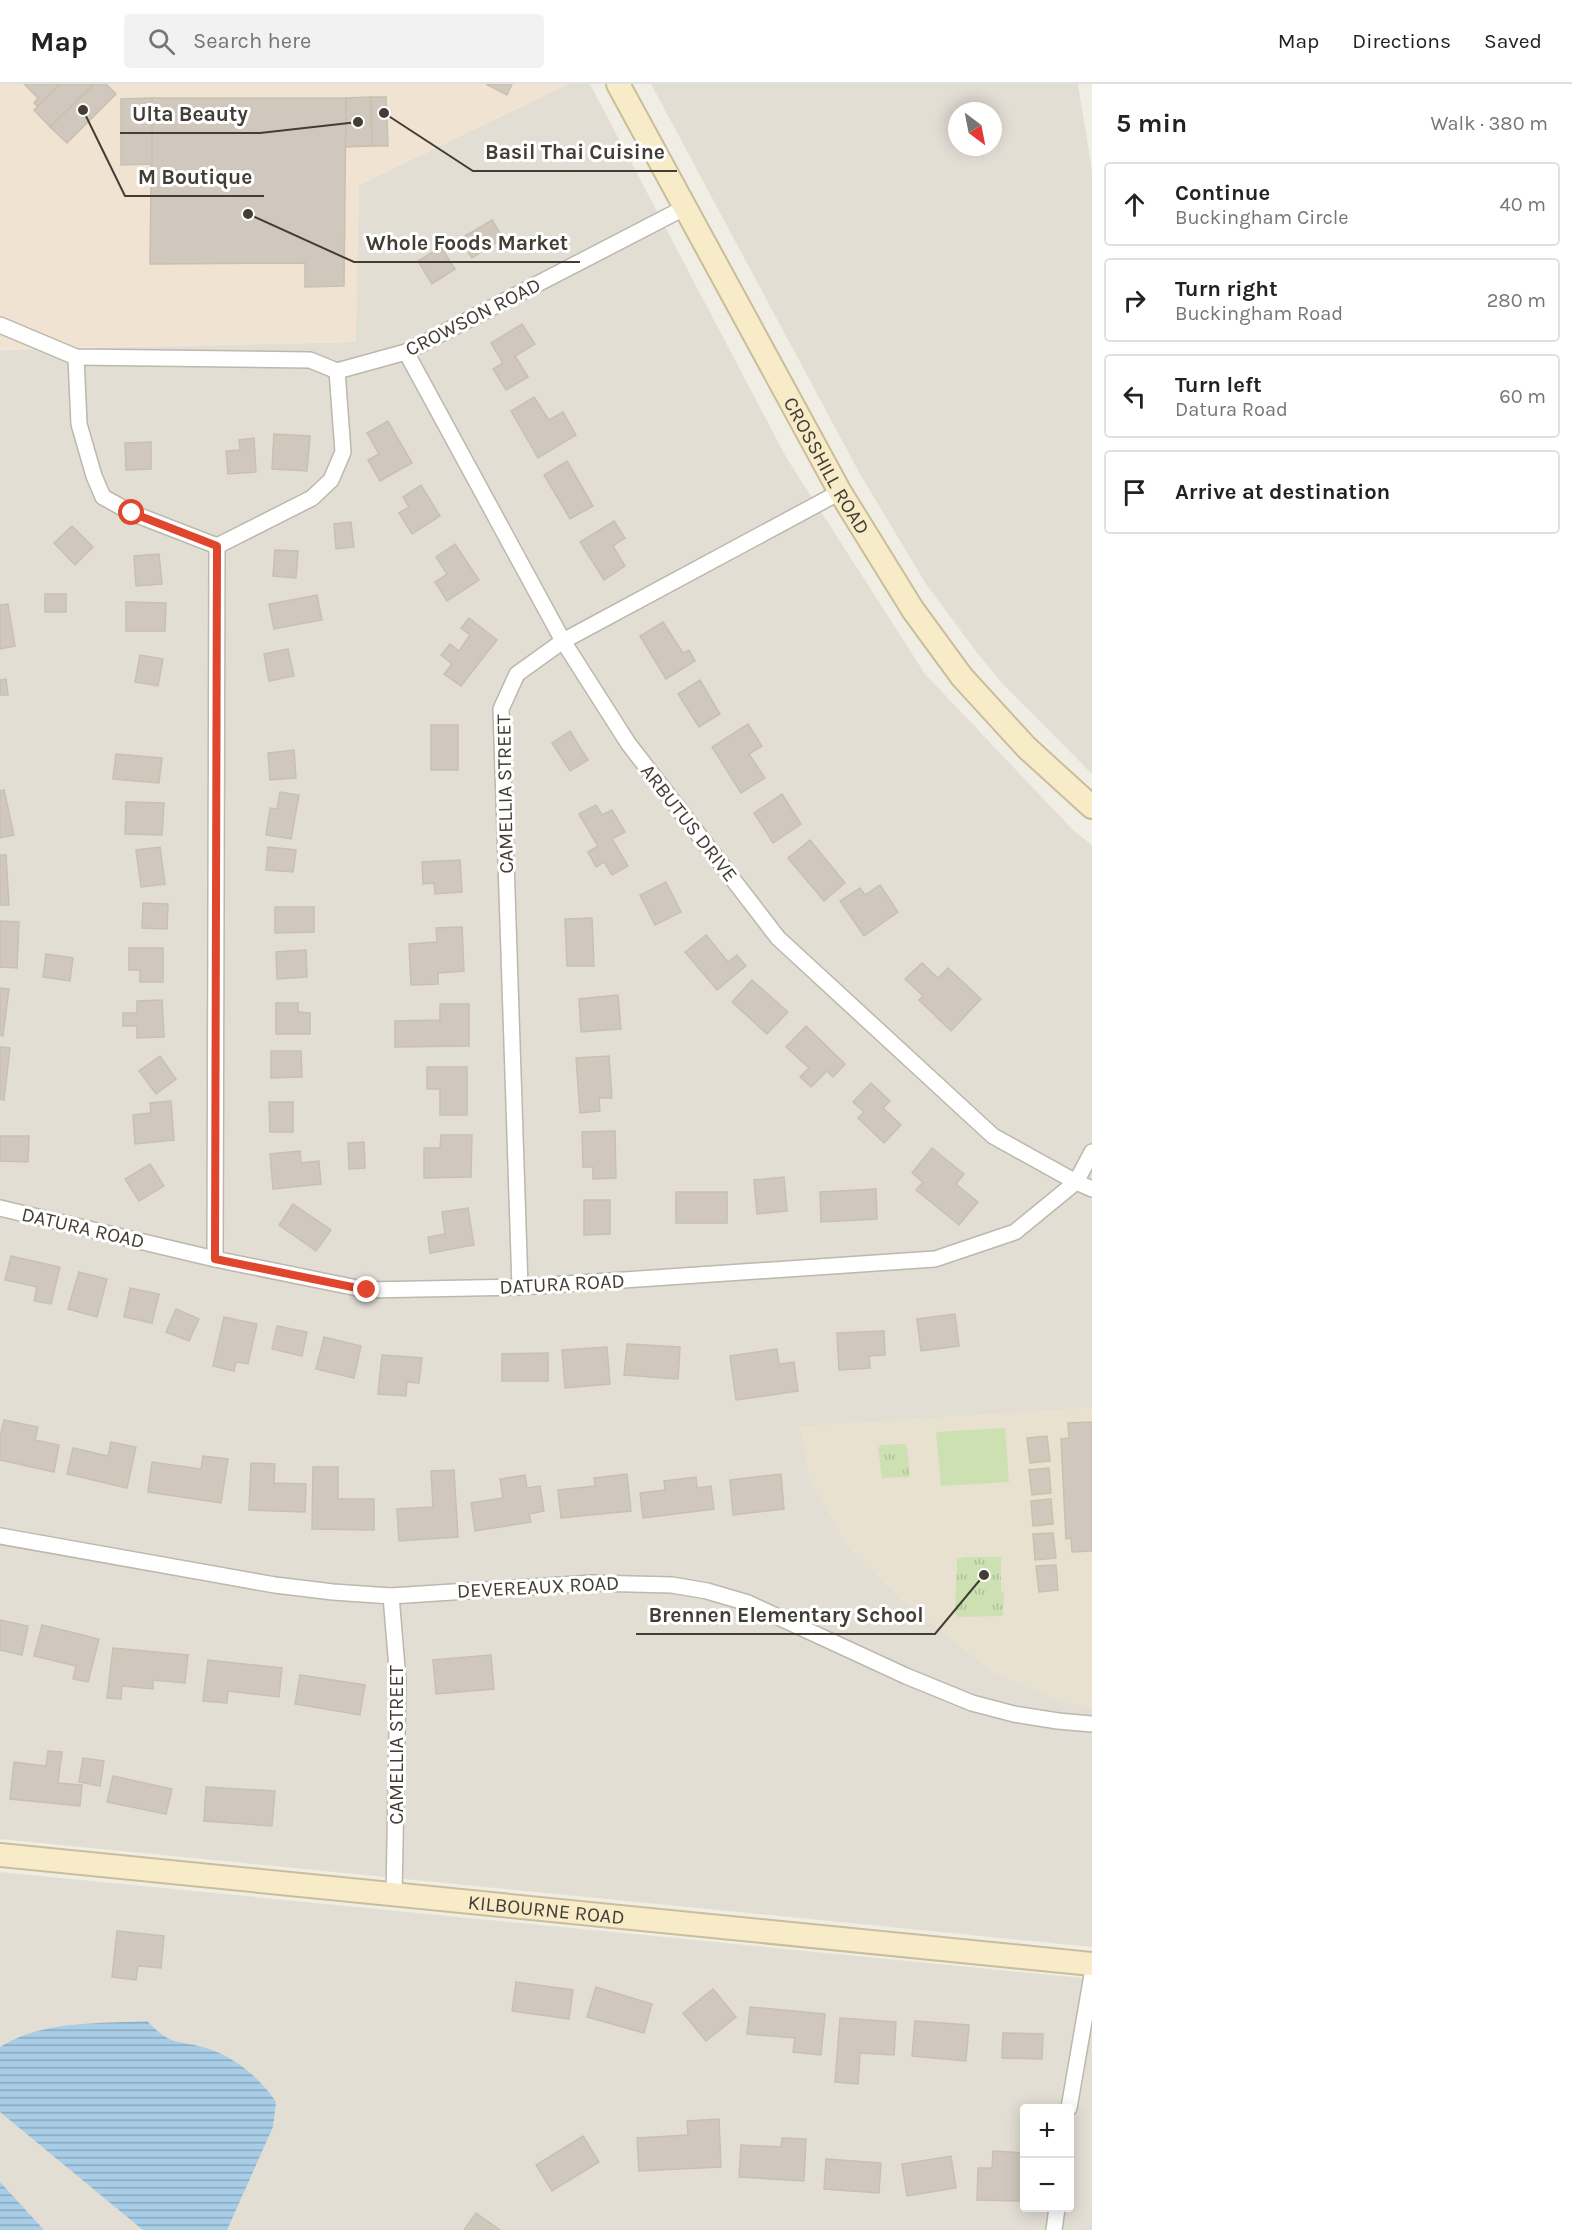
<!DOCTYPE html>
<meta charset="utf-8">
<style>
:root{--surface:#fff;--page:#f2f2f2;--text:#222;--muted:#767676;--line:#e0e0e0}
body{margin:0;font-family:Karla,sans-serif;background:var(--page);color:var(--text)}
.controls{position:absolute;right:18px;bottom:18px;display:grid;overflow:hidden;border-radius:6px;box-shadow:0 3px 15px #0003}
.controls button{width:54px;height:54px;display:grid;place-items:center;padding:0;border:0;border-bottom:2px solid var(--line);background:var(--surface);color:var(--text);font:30px sans-serif}
.compass{position:absolute;left:948px;top:18px;width:54px;height:54px;border-radius:50%;background:var(--surface);box-shadow:0 3px 15px #0003;rotate:148deg}
.stop{position:absolute;width:18px;height:18px;margin:-14px;border:4px solid #df462d;border-radius:50%;background:#fff}
.stop.end{background:#df462d;border-color:#fff;box-shadow:0 2px 6px #0008}
.list{margin:0;padding:0;list-style:none}
h2{display:flex;justify-content:space-between;align-items:center;height:78px;margin:0;padding:0 24px;font-size:26px}
h2 small{font-size:20px;font-weight:400;color:var(--muted)}
.list li{display:grid;grid-template-columns:39px 1fr auto;gap:18px;align-items:center;box-sizing:border-box;height:84px;margin:0 12px 12px;padding:0 12px;border:2px solid var(--line);border-radius:6px}
.list b{display:block;font-size:22px;white-space:nowrap}
.list p{margin:0;font-size:20px;white-space:nowrap;color:var(--muted)}
.list em{font-size:20px;font-style:normal;color:var(--muted)}
.icon{flex:none;width:33px;height:33px;fill:none;stroke:currentColor;stroke-width:2;stroke-linecap:round;stroke-linejoin:round}
.map{position:relative;flex:none;width:1092px;height:2146px;overflow:hidden}
header{display:flex;align-items:center;gap:36px;box-sizing:border-box;height:84px;padding:0 30px;background:var(--surface);border-bottom:2px solid var(--line)}
header strong{font-size:28px}
nav{display:flex;gap:33px;margin-inline-start:auto;font-size:21px}
.search{width:420px;height:54px;background:var(--page);display:flex;align-items:center;gap:15px;box-sizing:border-box;padding:0 21px;border-radius:6px;color:var(--muted);font-size:22px}
main{display:flex}
aside{flex:1;background:var(--surface)}
.map>svg:first-child{display:block}
.residential{fill:#e3ded4;fill-rule:evenodd}
.commercial{fill:#f0e3d2}
.education{fill:#e8e1d0}
.grass{fill:url(#grass-tufts)}
.pitch{fill:#cce0b2}
.water{fill:url(#water-rules)}
.building{fill:#d0c8bc;stroke:#cac0b0;stroke-width:1.5}
.lines{fill:none;stroke-linecap:round;stroke-linejoin:round}
.street-casing{stroke:#bdb7ac;stroke-width:18}
.secondary-casing{stroke:#cabd9a;stroke-width:26}
.street{stroke:#fff;stroke-width:15}
.secondary{stroke:#f7ebc8;stroke-width:22}
.route{stroke:#df462d;stroke-width:8}
.labels{text-anchor:middle;dominant-baseline:central;stroke-width:6;stroke-linejoin:round;paint-order:stroke}
.street-label{font-size:20px;fill:#423d35;stroke:#fff}
.leader{fill:none;stroke:#423d35;stroke-width:2}
.callout-dot{fill:#423d35;stroke:#fff;stroke-width:2}
.callout-label{font-size:21px;text-anchor:middle;font-weight:bold;fill:#423d35;stroke:#fff;stroke-width:6;stroke-linejoin:round;paint-order:stroke}
</style>
<header>
<strong>Map</strong>
<div class="search"><svg class="icon" aria-label="search" viewBox="0 0 24 24"><circle cx="10" cy="10" r="6"/><path d="M15 15l6 6"/></svg>Search here</div>
<nav><a>Map</a><a>Directions</a><a>Saved</a></nav>
</header>
<main>
<div class="map">
<svg width="1092" height="2146" viewBox="0 0 1092 2146">
<defs>
<pattern id="grass-tufts" width="24" height="20" patternUnits="userSpaceOnUse" patternTransform="scale(1.5)"><rect width="24" height="20" fill="#cce0b2"/><path d="M3 7l-1-3M5 7V3M7 7l1-3M15 17l-1-3M17 17v-4M19 17l1-3" fill="none" stroke="#b0c19a"/></pattern>
<pattern id="water-rules" width="6" height="5" patternUnits="userSpaceOnUse" patternTransform="scale(1.5)"><rect width="6" height="5" fill="#a8cde6"/><path d="M0 2.5h6" fill="none" stroke="#8aa8bb"/></pattern>
</defs>
<rect width="100%" height="100%" fill="#f0ede5"/>
<g class="residential">
<polygon points="568,0 590,0 786,373 925,590 1074,747 1092,761 1092,1324 801,1343 810,1395 851,1466 902,1516 995,1589 1063,1617 1092,1624 1092,1863 0,1755 0,266 355,258 359,101"/>
<path d="M651,0H1078L1092,87V690L1002,599L978,570L926,500L860,390ZM957,27H993V63H957Z"/>
<path d="M0,1788L1092,1895V2146H0ZM1024,2024H1070V2124H1024Z"/>
</g>
<polygon class="commercial" points="0,0 568,0 359,101 356,258 0,265"/>
<polygon class="education" points="1092,1324 1092,1624 1063,1617 995,1589 902,1516 851,1466 810,1395 800,1343"/>
<g class="grass">
<polygon points="904,1360 907,1363 910,1393 882,1394 878,1364 881,1361"/>
<polygon points="964,1473 1001,1473 1001,1507 1004,1508 1003,1532 958,1533 955,1530 957,1475"/>
</g>
<polygon class="pitch" points="1005,1344 1009,1398 941,1402 936,1348"/>
<g class="water">
<path d="M147,1937C172,1963 175,1955 206,1964C235,1973 259,1993 276,2018L273,2043L227,2146H143L0,2028V1963C43,1936 98,1940 147,1937Z"/>
<polygon points="0,2098 44,2146 0,2146"/>
</g>
<g class="building">
<polygon points="24,0 60,0 38,23 34,19 38,14"/>
<polygon points="60,0 94,0 50,43 34,26"/>
<polygon points="94,0 106,0 116,10 67,59 50,43"/>
<polygon points="486,0 512,0 507,11"/>
<polygon points="371,13 372,62 345,63 346,14"/>
<polygon points="371,13 386,13 388,62 372,62"/>
<polygon points="152,14 346,14 344,202 305,203 305,179 150,180"/>
<polygon points="152,14 152,80 121,81 121,15"/>
<polygon points="492,136 503,154 472,174 460,155"/>
<polygon points="441,163 455,185 432,200 418,177"/>
<polygon points="522,240 535,260 515,272 528,293 506,306 493,285 503,279 491,259"/>
<polygon points="534,313 549,336 563,328 576,351 538,374 511,327"/>
<polygon points="388,337 412,379 380,397 368,376 379,370 367,349"/>
<polygon points="274,350 310,352 307,387 272,385"/>
<polygon points="254,354 256,388 228,390 226,367 240,366 239,356"/>
<polygon points="151,358 151,385 126,386 125,359"/>
<polygon points="567,377 593,422 570,435 544,391"/>
<polygon points="421,401 440,432 412,450 399,429 409,423 403,413"/>
<polygon points="614,437 625,454 613,462 625,482 604,496 580,458"/>
<polygon points="351,438 354,463 336,465 334,440"/>
<polygon points="72,442 93,463 75,481 54,459"/>
<polygon points="455,460 479,496 447,517 435,498 447,490 436,473"/>
<polygon points="275,466 298,467 296,494 273,492"/>
<polygon points="159,470 162,500 136,502 134,472"/>
<rect x="45" y="510" width="21" height="18"/>
<polygon points="317,511 322,536 274,545 269,520"/>
<polygon points="126,518 166,519 165,547 126,547"/>
<polygon points="8,520 15,562 0,565 0,521"/>
<polygon points="469,534 497,556 461,602 444,590 452,580 441,571 450,560 459,567 470,551 461,544"/>
<polygon points="663,538 683,569 689,566 695,577 666,595 640,552"/>
<polygon points="288,565 294,592 269,597 264,570"/>
<polygon points="140,571 163,575 158,602 135,598"/>
<polygon points="6,595 8,611 0,611 0,596"/>
<polygon points="700,596 720,630 699,643 678,610"/>
<polygon points="748,640 762,662 749,670 765,694 741,709 712,663"/>
<rect x="431" y="641" width="27" height="45"/>
<polygon points="570,647 588,676 570,687 552,659"/>
<polygon points="294,666 296,694 270,696 268,669"/>
<polygon points="116,670 162,674 159,699 113,695"/>
<polygon points="4,706 14,751 0,754 0,707"/>
<polygon points="280,708 299,711 291,755 266,751 270,724 277,725"/>
<polygon points="782,710 801,740 773,759 754,729"/>
<polygon points="126,718 164,719 162,751 125,750"/>
<polygon points="596,721 602,731 612,726 625,748 612,755 628,782 612,791 604,778 596,783 588,768 598,762 579,730"/>
<polygon points="810,756 845,799 824,817 788,774"/>
<polygon points="160,763 165,800 141,803 136,766"/>
<polygon points="268,763 296,766 293,788 266,786"/>
<polygon points="0,771 6,771 9,821 0,821"/>
<polygon points="460,776 462,808 435,810 434,799 423,800 422,778"/>
<polygon points="666,798 681,828 655,841 640,811"/>
<polygon points="880,801 898,828 864,852 840,817 860,804 865,811"/>
<polygon points="143,819 168,820 167,845 142,844"/>
<polygon points="275,823 314,823 314,848 275,849"/>
<polygon points="592,834 594,882 567,882 565,835"/>
<polygon points="0,837 19,838 17,884 0,883"/>
<polygon points="462,843 464,887 438,889 438,900 411,901 409,860 437,858 436,844"/>
<polygon points="706,851 728,878 737,871 746,882 717,906 685,868"/>
<polygon points="129,864 163,864 163,898 140,898 140,886 129,886"/>
<polygon points="306,866 307,893 277,895 276,868"/>
<polygon points="46,870 73,874 70,897 43,893"/>
<polygon points="922,879 938,894 948,884 981,915 951,947 919,916 923,912 905,895"/>
<polygon points="752,896 788,928 767,950 732,918"/>
<polygon points="0,904 9,905 3,952 0,951"/>
<polygon points="618,911 621,945 581,948 579,915"/>
<polygon points="162,916 164,953 137,954 137,942 123,942 123,929 137,929 137,917"/>
<polygon points="276,919 298,919 298,928 310,929 310,950 276,950"/>
<polygon points="440,920 469,920 469,962 395,963 395,937 440,936"/>
<polygon points="806,942 845,980 833,993 827,987 811,1003 800,993 809,984 786,963"/>
<polygon points="0,963 10,964 4,1016 0,1015"/>
<polygon points="271,967 301,967 302,993 271,994"/>
<polygon points="160,972 176,995 156,1010 139,987"/>
<polygon points="609,972 612,1014 599,1014 600,1027 580,1029 576,974"/>
<polygon points="427,983 467,983 467,1031 440,1031 440,1005 427,1005"/>
<polygon points="871,999 890,1017 883,1024 901,1041 884,1059 858,1034 864,1028 853,1018"/>
<polygon points="171,1017 174,1056 135,1060 133,1031 151,1029 150,1019"/>
<polygon points="269,1018 293,1018 293,1048 270,1048"/>
<polygon points="615,1047 616,1094 593,1095 593,1083 583,1083 582,1048"/>
<polygon points="441,1051 472,1051 471,1093 424,1094 424,1064 440,1064"/>
<polygon points="0,1052 29,1052 28,1078 0,1077"/>
<polygon points="364,1058 365,1084 349,1085 348,1059"/>
<polygon points="932,1064 964,1090 956,1100 978,1118 959,1141 916,1106 923,1098 912,1089"/>
<polygon points="300,1067 301,1079 319,1077 321,1100 273,1105 270,1070"/>
<polygon points="150,1080 164,1102 139,1117 125,1095"/>
<polygon points="784,1093 787,1127 757,1130 754,1096"/>
<polygon points="876,1105 877,1135 821,1138 820,1108"/>
<rect x="676" y="1108" width="51" height="31"/>
<polygon points="584,1116 610,1116 610,1150 584,1151"/>
<polygon points="293,1120 331,1146 316,1167 279,1141"/>
<polygon points="468,1124 474,1161 430,1169 428,1153 445,1150 442,1128"/>
<polygon points="11,1172 60,1183 51,1220 34,1217 37,1203 5,1196"/>
<polygon points="79,1188 107,1195 97,1233 68,1225"/>
<polygon points="130,1204 159,1210 152,1239 124,1233"/>
<polygon points="176,1225 199,1235 189,1257 166,1248"/>
<polygon points="955,1230 959,1262 921,1267 917,1235"/>
<polygon points="224,1233 257,1240 248,1280 236,1278 234,1287 213,1282"/>
<polygon points="277,1242 307,1248 302,1272 272,1265"/>
<polygon points="884,1247 885,1271 869,1272 870,1284 839,1286 837,1249"/>
<polygon points="324,1253 361,1262 354,1294 316,1285"/>
<polygon points="627,1260 680,1263 678,1295 624,1291"/>
<polygon points="607,1263 610,1300 565,1304 562,1266"/>
<polygon points="777,1265 779,1280 794,1278 798,1307 736,1316 730,1272"/>
<polygon points="548,1269 548,1297 502,1297 502,1270"/>
<polygon points="382,1271 422,1274 419,1299 407,1298 406,1312 378,1310"/>
<polygon points="4,1336 38,1343 35,1356 59,1361 54,1388 0,1376 0,1353"/>
<polygon points="1092,1338 1092,1467 1072,1468 1071,1454 1066,1455 1061,1355 1069,1354 1068,1339"/>
<polygon points="1047,1352 1050,1377 1030,1379 1027,1354"/>
<polygon points="111,1358 136,1363 127,1404 67,1390 73,1364 108,1372"/>
<polygon points="203,1372 228,1375 221,1419 148,1408 152,1378 201,1385"/>
<polygon points="251,1379 275,1380 274,1399 306,1400 305,1428 249,1426"/>
<polygon points="313,1383 338,1383 338,1415 374,1415 374,1446 312,1445"/>
<polygon points="1049,1384 1051,1409 1032,1411 1029,1386"/>
<polygon points="454,1386 458,1453 399,1457 397,1425 433,1423 431,1387"/>
<polygon points="627,1390 631,1427 561,1434 558,1406 595,1402 594,1394"/>
<polygon points="781,1390 784,1425 733,1431 730,1396"/>
<polygon points="525,1391 527,1404 540,1402 544,1427 529,1430 531,1438 475,1447 471,1419 503,1414 500,1395"/>
<polygon points="696,1393 697,1404 711,1402 714,1425 643,1434 640,1409 665,1406 664,1397"/>
<polygon points="1051,1415 1053,1440 1033,1442 1031,1417"/>
<polygon points="1053,1449 1056,1474 1035,1476 1033,1450"/>
<polygon points="1056,1481 1058,1506 1039,1508 1036,1482"/>
<polygon points="0,1536 28,1542 22,1571 0,1566"/>
<polygon points="42,1541 99,1555 88,1598 73,1595 76,1582 34,1572"/>
<polygon points="113,1564 188,1571 185,1599 153,1596 153,1605 122,1602 121,1615 107,1614"/>
<polygon points="491,1571 494,1605 436,1610 433,1576"/>
<polygon points="208,1576 282,1584 279,1613 228,1607 227,1619 203,1617"/>
<polygon points="300,1591 365,1601 360,1631 295,1620"/>
<polygon points="48,1667 62,1668 58,1699 82,1701 80,1722 10,1715 14,1678 46,1682"/>
<polygon points="83,1674 104,1677 100,1702 79,1698"/>
<polygon points="113,1692 172,1705 166,1730 107,1718"/>
<polygon points="206,1703 275,1707 272,1742 204,1737"/>
<polygon points="117,1847 164,1852 161,1884 138,1882 136,1896 112,1893"/>
<polygon points="516,1898 573,1906 569,1935 512,1927"/>
<polygon points="596,1903 652,1920 644,1949 587,1933"/>
<polygon points="713,1905 736,1933 706,1957 683,1929"/>
<polygon points="750,1923 825,1930 821,1971 793,1968 795,1954 747,1950"/>
<polygon points="840,1934 896,1938 894,1971 860,1969 858,2000 835,1998"/>
<polygon points="915,1937 969,1941 966,1977 912,1972"/>
<polygon points="1003,1949 1043,1950 1042,1975 1002,1974"/>
<polygon points="719,2035 721,2083 639,2087 637,2054 688,2051 687,2037"/>
<polygon points="583,2052 599,2078 552,2107 536,2081"/>
<polygon points="782,2054 806,2055 804,2097 739,2093 741,2061 781,2063"/>
<polygon points="993,2067 1024,2069 1022,2117 977,2116 978,2084 992,2084"/>
<polygon points="951,2072 956,2104 907,2112 902,2080"/>
<polygon points="826,2075 881,2079 879,2109 824,2105"/>
<polygon points="476,2129 500,2146 464,2146"/>
</g>
<g class="lines">
<g class="street-casing">
<g id="street">
<polyline points="0,241 76,273 310,276 337,287 406,268 686,123"/>
<polyline points="406,268 563,557 628,659 778,854 993,1052 1076,1098 1092,1105"/>
<polyline points="76,273 79,340 94,392 103,413 132,429 217,462 312,414 331,396 343,368 337,287"/>
<polyline points="0,1124 215,1175 367,1206 520,1203 935,1175 1015,1148 1076,1098 1092,1068"/>
<polyline points="215,1175 217,462"/>
<polyline points="520,1203 501,625 517,590 563,557 840,408"/>
<polyline points="0,1452 275,1501 333,1508 391,1512 591,1499 672,1501 707,1507 748,1519 906,1592 972,1619 1014,1630 1058,1637 1092,1640"/>
<polyline points="391,1512 398,1596 394,1811"/>
<polyline points="1069,2024 1092,1891"/>
<polyline points="1054,2146 1057,2124"/>
</g>
</g>
<g class="secondary-casing">
<g id="secondary">
<path id="s1" d="M618,0L840,408L913,526L962,593L1027,664L1092,723"/>
<path id="s2" d="M0,1771L1092,1880"/>
</g>
</g>
<use href="#street" class="street"/>
<use href="#secondary" class="secondary"/>
</g>
<g class="lines">
<polyline class="route" points="132,429 217,462 215,1175 367,1206"/>
</g>
<g class="labels">
<g class="street-label">
<text transform="translate(473 233) rotate(-27)">CROWSON ROAD</text>
<text stroke="none"><textPath href="#s1" startOffset="435">CROSSHILL ROAD</textPath></text>
<text transform="translate(505 710) rotate(-91)">CAMELLIA STREET</text>
<text transform="translate(689 739) rotate(52)">ARBUTUS DRIVE</text>
<text transform="translate(83 1144) rotate(13)">DATURA ROAD</text>
<text transform="translate(562 1200) rotate(-3)">DATURA ROAD</text>
<text transform="translate(538 1503) rotate(-3)">DEVEREAUX ROAD</text>
<text transform="translate(396 1661) rotate(-90)">CAMELLIA STREET</text>
<text stroke="none"><textPath href="#s2" startOffset="549">KILBOURNE ROAD</textPath></text>
</g>
</g>
<path class="leader" d="M358 38L260 49H120M384 29L473 87H677M83 26L125 112H264M248 130L354 178H580M984 1491L935 1550H636"/>
<g class="callout-dot">
<circle cx="358" cy="38" r="6"/>
<circle cx="384" cy="29" r="6"/>
<circle cx="83" cy="26" r="6"/>
<circle cx="248" cy="130" r="6"/>
<circle cx="984" cy="1491" r="6"/>
</g>
<g class="callout-label">
<text x="190" y="37">Ulta Beauty</text>
<text x="575" y="75">Basil Thai Cuisine</text>
<text x="195" y="100">M Boutique</text>
<text x="467" y="166">Whole Foods Market</text>
<text x="786" y="1538">Brennen Elementary School</text>
</g>
</svg>
<div class="controls">
<button>+</button>
<button>−</button>
</div>
<svg class="compass" viewBox="-18 -18 36 36"><path d="M0-13l5 13h-10z" fill="#e53935"/><path d="M0 13l5-13h-10z" fill="#767676"/></svg>
<div class="stop" style="left:132px;top:429px"></div>
<div class="stop end" style="left:367px;top:1206px"></div>
</div>
<aside>
<h2>5 min<small>Walk · 380 m</small></h2>
<ul class="list">
<li><svg class="icon" aria-label="ahead" viewBox="0 0 24 24"><path d="M12 20V5M6 11l6-6 6 6"/></svg><div><b>Continue</b><p>Buckingham Circle</p></div><em>40 m</em></li>
<li><svg class="icon" aria-label="right" viewBox="0 0 24 24"><path d="M7 20v-9h11M14 6l5 5-5 5"/></svg><div><b>Turn right</b><p>Buckingham Road</p></div><em>280 m</em></li>
<li><svg class="icon" aria-label="left" viewBox="0 0 24 24"><path d="M17 20v-9H6M10 6l-5 5 5 5"/></svg><div><b>Turn left</b><p>Datura Road</p></div><em>60 m</em></li>
<li><svg class="icon" aria-label="arrive" viewBox="0 0 24 24"><path d="M6 21V4h12l-3 4 3 4H6"/></svg><div><b>Arrive at destination</b></div></li>
</ul>
</aside>
</main>
